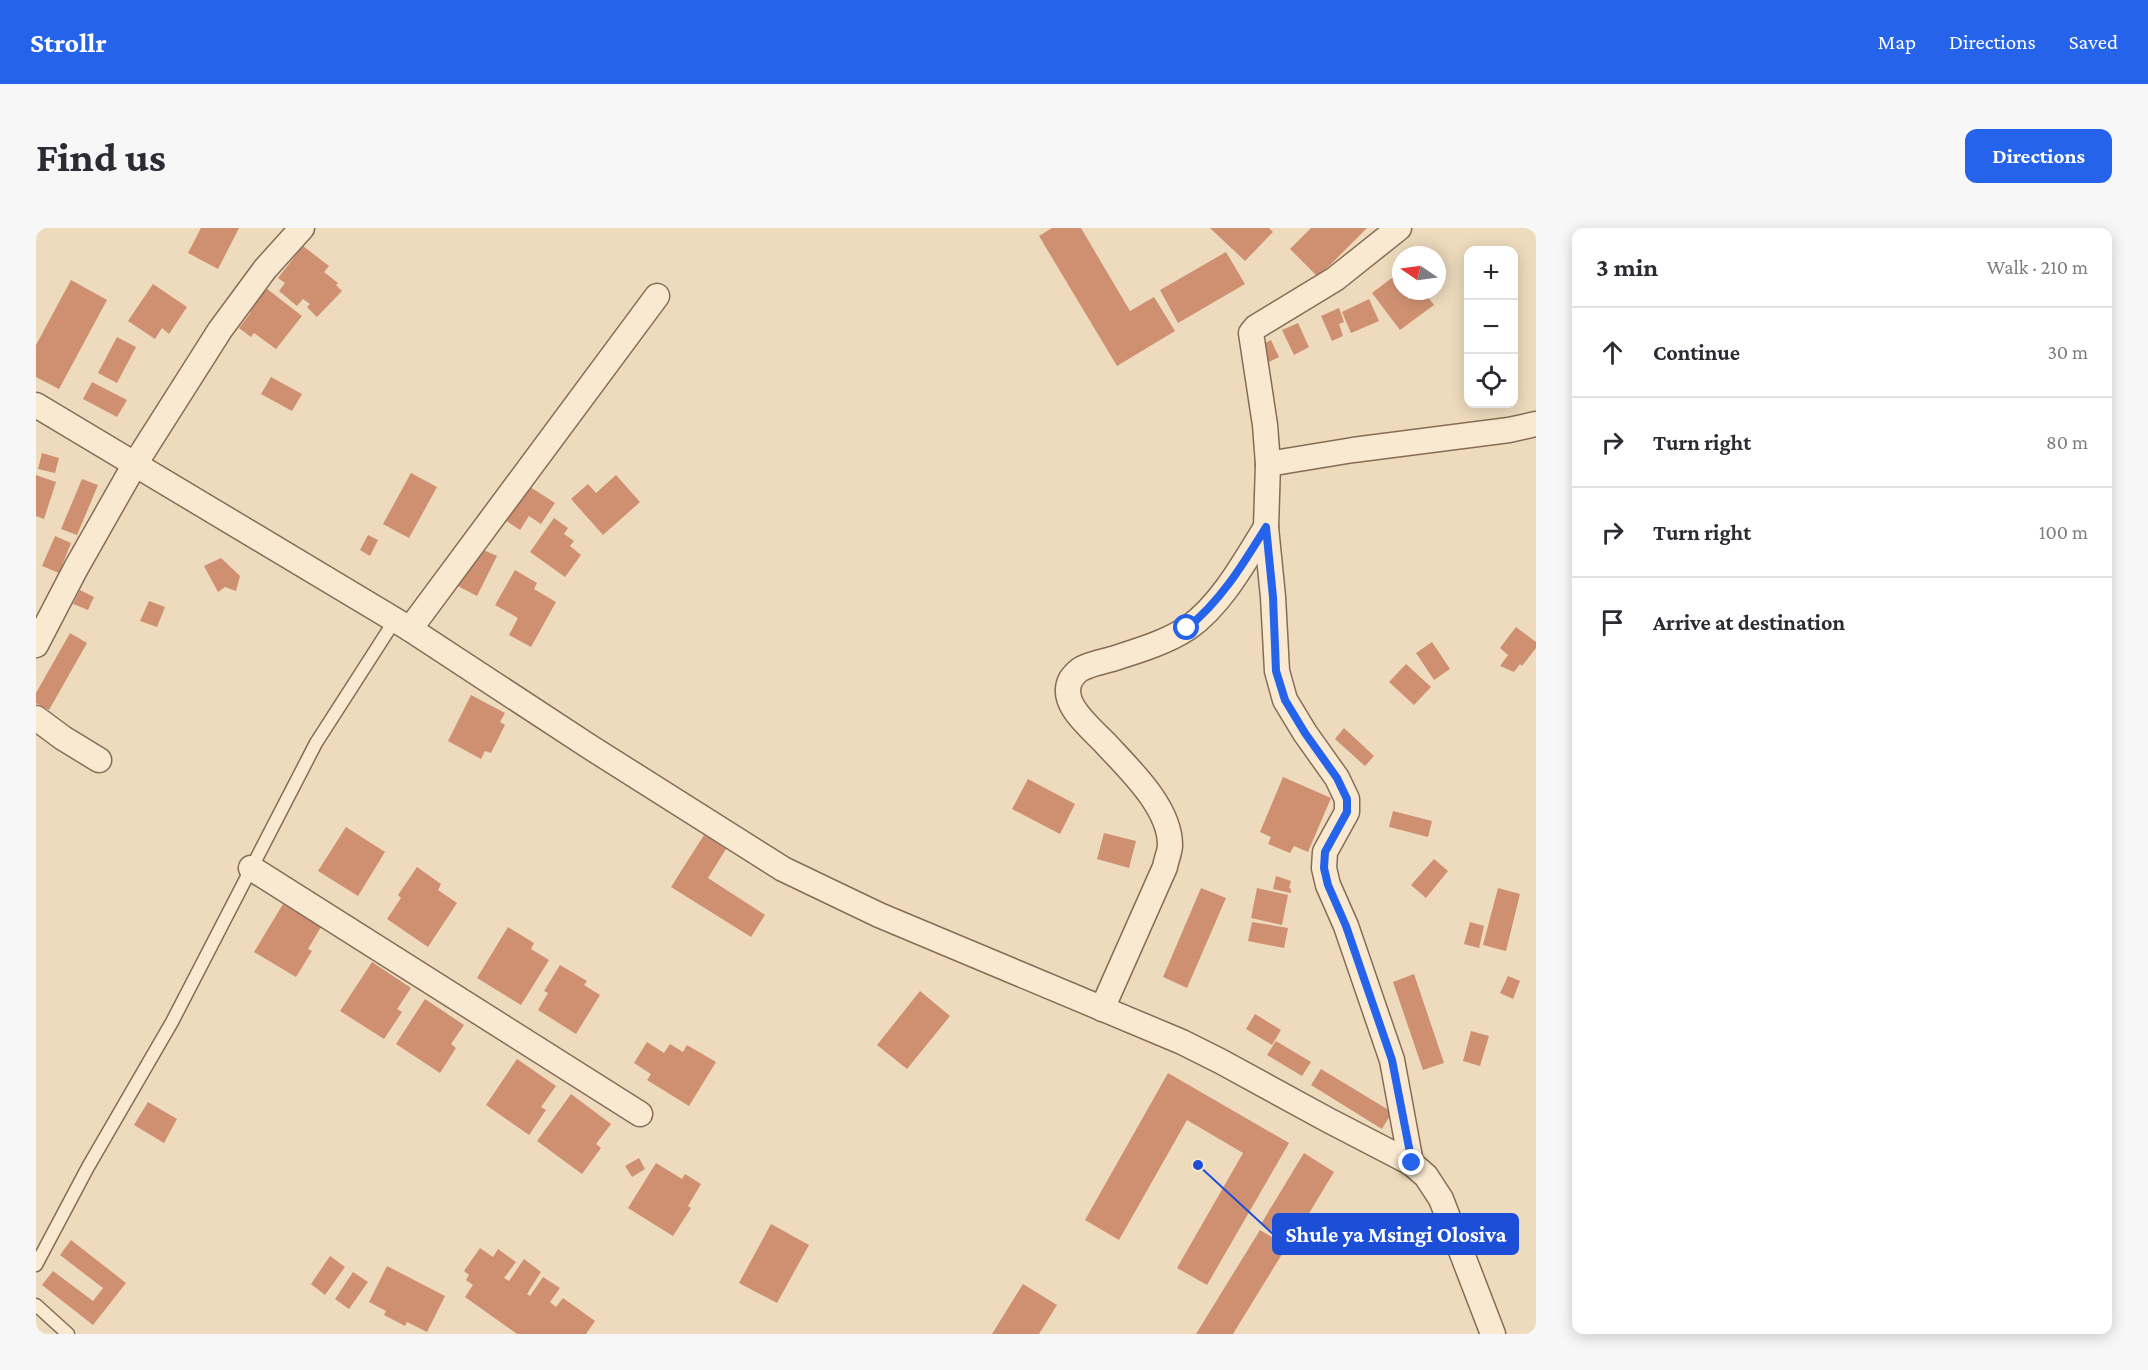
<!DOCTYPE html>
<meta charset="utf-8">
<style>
:root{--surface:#fff;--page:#f7f7f7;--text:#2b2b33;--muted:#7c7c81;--line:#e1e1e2;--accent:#2563eb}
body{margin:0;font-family:"Crimson Pro",serif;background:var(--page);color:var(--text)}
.controls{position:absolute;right:18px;top:18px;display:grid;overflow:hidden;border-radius:12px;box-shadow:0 3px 15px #0003}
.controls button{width:54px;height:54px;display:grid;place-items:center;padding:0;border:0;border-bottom:2px solid var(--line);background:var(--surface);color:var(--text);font:30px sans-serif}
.compass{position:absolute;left:1356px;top:18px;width:54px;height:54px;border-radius:50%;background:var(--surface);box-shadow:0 3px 15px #0003;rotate:283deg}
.stop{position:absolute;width:18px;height:18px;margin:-14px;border:4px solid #2563eb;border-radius:50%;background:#fff}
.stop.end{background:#2563eb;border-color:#fff;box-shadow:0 2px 6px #0008}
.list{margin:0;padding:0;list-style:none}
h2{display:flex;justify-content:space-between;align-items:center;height:78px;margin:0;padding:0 24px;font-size:26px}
h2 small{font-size:20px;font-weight:400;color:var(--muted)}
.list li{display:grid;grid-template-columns:39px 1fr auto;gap:18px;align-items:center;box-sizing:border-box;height:90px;padding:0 24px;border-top:2px solid var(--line)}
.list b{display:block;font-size:22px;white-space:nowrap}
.list em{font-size:20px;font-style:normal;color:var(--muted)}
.icon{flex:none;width:33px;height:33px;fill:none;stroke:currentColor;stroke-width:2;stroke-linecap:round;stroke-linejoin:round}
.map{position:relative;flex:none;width:1500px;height:1106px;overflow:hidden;border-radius:12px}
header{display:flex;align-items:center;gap:36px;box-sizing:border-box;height:84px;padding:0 30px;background:var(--accent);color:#fff}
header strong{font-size:28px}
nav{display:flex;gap:33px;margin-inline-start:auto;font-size:21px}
.intro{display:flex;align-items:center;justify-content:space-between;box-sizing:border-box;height:144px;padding:0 36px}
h1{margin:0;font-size:42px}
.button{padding:15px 27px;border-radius:12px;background:var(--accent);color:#fff;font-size:21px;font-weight:700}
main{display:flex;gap:36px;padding:0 36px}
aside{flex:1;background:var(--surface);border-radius:12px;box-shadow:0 3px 15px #0003}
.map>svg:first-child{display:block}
.building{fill:#ce9071}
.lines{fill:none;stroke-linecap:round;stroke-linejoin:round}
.lane-casing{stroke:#866c56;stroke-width:15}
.street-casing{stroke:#866c56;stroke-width:27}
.lane{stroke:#f9e9d0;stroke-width:12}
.street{stroke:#f9e9d0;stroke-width:24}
.route{stroke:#2563eb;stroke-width:8}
.leader{fill:none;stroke:#1d4ed8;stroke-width:2}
.callout-dot{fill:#1d4ed8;stroke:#f6e6cc;stroke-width:2}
.callout{fill:#1d4ed8;stroke:#1d4ed8;stroke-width:2}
.callout-label{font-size:22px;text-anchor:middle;font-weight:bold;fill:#fff}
</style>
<header>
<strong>Strollr</strong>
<nav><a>Map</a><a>Directions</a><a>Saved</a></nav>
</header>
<div class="intro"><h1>Find us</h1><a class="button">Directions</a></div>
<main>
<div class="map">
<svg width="1500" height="1106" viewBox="0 0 1500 1106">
<rect width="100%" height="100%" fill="#eedbbd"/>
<g class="building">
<polygon points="165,0 203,0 182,41 152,25"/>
<polygon points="1016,0 1045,0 1094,83 1118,69 1139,103 1081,138 1003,8"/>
<polygon points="1174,0 1233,0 1237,4 1209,33"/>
<polygon points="1275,0 1331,0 1282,49 1254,21"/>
<polygon points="267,18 293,38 288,44 302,55 300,57 306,63 281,89 271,79 274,76 267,71 261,78 243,63 249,55 242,50"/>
<polygon points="1190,24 1209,56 1142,95 1124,62"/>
<polygon points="1357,49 1365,60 1365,63 1367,63 1373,71 1387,63 1398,77 1364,102 1336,65"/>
<polygon points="35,52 71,72 23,161 0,149 0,117"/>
<polygon points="117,56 151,79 133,106 126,100 119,111 92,93"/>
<polygon points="226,57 266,88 240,121 218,105 215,109 203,100 215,84 209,79"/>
<polygon points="1333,71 1343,93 1315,105 1306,84"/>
<polygon points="1303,80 1308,94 1303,96 1307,108 1296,113 1285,88"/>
<polygon points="1262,95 1273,119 1258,127 1246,102"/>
<polygon points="81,109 100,119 81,155 62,145"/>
<polygon points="1235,112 1243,129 1231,135 1223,118"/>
<polygon points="235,149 266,166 256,183 225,166"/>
<polygon points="56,154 91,172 81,189 47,171"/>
<polygon points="6,225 23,230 19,245 2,241"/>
<polygon points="375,245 401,259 373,310 347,296"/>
<polygon points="0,247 20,254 8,291 0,288"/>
<polygon points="580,247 604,274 567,307 535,271 552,256 560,265"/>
<polygon points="46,251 62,257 41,307 25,301"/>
<polygon points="488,255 519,275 505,296 493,288 484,302 466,290"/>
<polygon points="518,290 532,300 528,306 538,313 534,318 545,327 529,349 494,324"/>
<polygon points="332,307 342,312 334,328 324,322"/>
<polygon points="19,308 35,315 23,345 6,338"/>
<polygon points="439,318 461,328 441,368 420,357"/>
<polygon points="185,330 204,348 200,363 189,359 182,364 168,338"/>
<polygon points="479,342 501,355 498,361 520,374 495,419 473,407 482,390 459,377"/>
<polygon points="44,362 58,369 52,382 37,376"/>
<polygon points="113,373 129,379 121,399 104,393"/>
<polygon points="1480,399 1500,414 1500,420 1486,438 1484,436 1478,444 1464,438 1472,427 1464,420"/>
<polygon points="34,405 51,415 13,482 0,475 0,465"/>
<polygon points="1396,414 1414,441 1398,452 1380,425"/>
<polygon points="1370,436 1395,459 1378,477 1353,454"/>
<polygon points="435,467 469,485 464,494 469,497 455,525 449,523 445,531 412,513"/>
<polygon points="1308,500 1338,528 1329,538 1299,511"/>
<polygon points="1247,549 1295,570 1272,624 1258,618 1254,625 1232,616 1235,609 1224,604"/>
<polygon points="992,551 1039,576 1024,606 976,581"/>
<polygon points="1357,583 1396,593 1392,609 1353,599"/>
<polygon points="310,599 349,624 322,668 282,643"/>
<polygon points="1068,605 1100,613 1093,640 1061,631"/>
<polygon points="668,607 690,621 672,650 729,687 715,709 635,659"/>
<polygon points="1398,631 1412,643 1390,670 1375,657"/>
<polygon points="381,639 405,656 402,662 421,675 392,719 351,691 365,670 362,667"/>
<polygon points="1240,648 1255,653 1253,660 1255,661 1255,665 1237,661"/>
<polygon points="1165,660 1190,670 1151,760 1127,749"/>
<polygon points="1221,660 1252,667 1246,697 1215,690"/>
<polygon points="1462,660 1484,666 1470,723 1447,717"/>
<polygon points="247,676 285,699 272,721 276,723 260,749 218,724"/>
<polygon points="1216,694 1252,700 1248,720 1212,713"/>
<polygon points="1434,694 1448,698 1443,720 1428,716"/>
<polygon points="472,699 498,715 495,721 513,732 485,777 441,750"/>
<polygon points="336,734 375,760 361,781 366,784 348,811 304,783"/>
<polygon points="524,737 551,753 548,757 564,767 540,806 502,782 512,765 508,763"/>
<polygon points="1378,746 1408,835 1387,842 1357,754"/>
<polygon points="1472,748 1484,753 1477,771 1464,765"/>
<polygon points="884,763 914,788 871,841 841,817"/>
<polygon points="389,771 428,797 415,816 420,820 404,845 360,816"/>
<polygon points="1219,786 1245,802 1236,817 1210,801"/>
<polygon points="1435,803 1453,808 1444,838 1427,833"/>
<polygon points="1240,813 1275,834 1266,848 1231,827"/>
<polygon points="611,814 628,825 634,816 647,824 651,817 680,834 653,878 611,852 615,846 598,835"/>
<polygon points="481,831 520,858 505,879 510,882 493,907 450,877"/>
<polygon points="1285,841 1356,884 1346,901 1275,857"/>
<polygon points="1132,845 1253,915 1171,1057 1141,1040 1207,925 1151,892 1083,1012 1049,992"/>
<polygon points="535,866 575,896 560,916 565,920 546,946 501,913"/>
<polygon points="112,874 141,891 128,915 98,897"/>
<polygon points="1268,925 1298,944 1255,1015 1225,996"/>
<polygon points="603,930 609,941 596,949 589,938"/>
<polygon points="620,935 646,951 649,946 665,956 652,978 655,980 637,1008 592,980"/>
<polygon points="735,996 773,1017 741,1075 703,1055"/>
<polygon points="1224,1002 1251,1018 1197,1106 1160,1106"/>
<polygon points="35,1012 90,1055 57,1097 6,1057 17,1043 57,1073 67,1060 24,1027"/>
<polygon points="444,1020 457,1029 462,1021 480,1034 468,1050 473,1053 488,1031 505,1044 491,1066 494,1068 507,1049 524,1060 514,1074 520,1079 527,1070 559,1093 550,1106 481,1106 429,1069 437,1057 430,1052 433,1047 428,1043"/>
<polygon points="294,1028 309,1039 289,1067 275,1056"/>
<polygon points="351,1038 409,1068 391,1104 371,1094 369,1098 348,1087 350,1083 333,1074"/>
<polygon points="317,1044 332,1054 313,1081 299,1071"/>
<polygon points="987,1056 1021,1077 1003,1106 956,1106"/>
</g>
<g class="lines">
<g class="lane-casing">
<g id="lane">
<polyline points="0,1037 52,939 136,794 280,515 359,392"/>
<polyline points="0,1077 32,1106"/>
</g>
</g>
<g class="street-casing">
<g id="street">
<polyline points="1363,0 1299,51 1220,99 1215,105 1229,197 1232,236 1230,299 1237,369 1241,443 1249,472 1269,505 1301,550 1311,571 1311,584 1289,624 1288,640 1292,657 1310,698 1356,832 1375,935"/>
<polyline points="0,177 374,401 554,519 747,641 843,687 1146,814 1184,833 1292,892 1375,935 1390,948 1405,971 1457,1106"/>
<polyline points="1232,236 1317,222 1473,202 1500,196"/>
<polyline points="374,401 621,68"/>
<polyline points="0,417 40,340 99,236 184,102 229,41 266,0"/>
<polyline points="0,490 27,510 63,532"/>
<polyline points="215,640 604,886"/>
<path d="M1066,781L1129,639C1130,632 1134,624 1134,617C1134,579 1093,541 1069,515C1054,499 1022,475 1035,451C1038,447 1041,443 1045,441C1054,436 1066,434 1076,431C1101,423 1129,415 1152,400C1185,377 1209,333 1230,299"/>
</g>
</g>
<use href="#lane" class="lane"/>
<use href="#street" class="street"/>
</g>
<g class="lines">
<path class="route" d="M1151,400C1185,373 1207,336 1230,299L1237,369L1240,443L1249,472L1269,505L1301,550L1311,571V584L1289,624L1288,640L1292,657L1310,698L1356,832L1376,935"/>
</g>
<path class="leader" d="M1162 937L1237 1006"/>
<circle class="callout-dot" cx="1162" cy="937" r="6"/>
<rect class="callout" x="1237" y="986" width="245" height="40" rx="6"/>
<g class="callout-label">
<text x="1360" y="1014">Shule ya Msingi Olosiva</text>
</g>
</svg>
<div class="controls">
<button>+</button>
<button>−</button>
<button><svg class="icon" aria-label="locate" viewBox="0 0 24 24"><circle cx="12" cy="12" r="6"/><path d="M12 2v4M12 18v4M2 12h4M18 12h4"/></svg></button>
</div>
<svg class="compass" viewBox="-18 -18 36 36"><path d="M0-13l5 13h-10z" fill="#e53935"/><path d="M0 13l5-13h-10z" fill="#7c7c81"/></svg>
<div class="stop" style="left:1151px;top:400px"></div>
<div class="stop end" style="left:1376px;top:935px"></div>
</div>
<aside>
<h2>3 min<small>Walk · 210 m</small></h2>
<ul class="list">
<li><svg class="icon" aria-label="ahead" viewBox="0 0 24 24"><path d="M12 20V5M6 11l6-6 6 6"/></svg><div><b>Continue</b></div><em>30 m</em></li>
<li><svg class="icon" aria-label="right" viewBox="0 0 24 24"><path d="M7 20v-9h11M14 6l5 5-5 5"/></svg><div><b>Turn right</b></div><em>80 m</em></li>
<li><svg class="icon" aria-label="right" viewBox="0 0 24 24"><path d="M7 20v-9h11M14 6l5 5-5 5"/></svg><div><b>Turn right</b></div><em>100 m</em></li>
<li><svg class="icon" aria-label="arrive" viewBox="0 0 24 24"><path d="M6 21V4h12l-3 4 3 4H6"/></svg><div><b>Arrive at destination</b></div></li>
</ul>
</aside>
</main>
